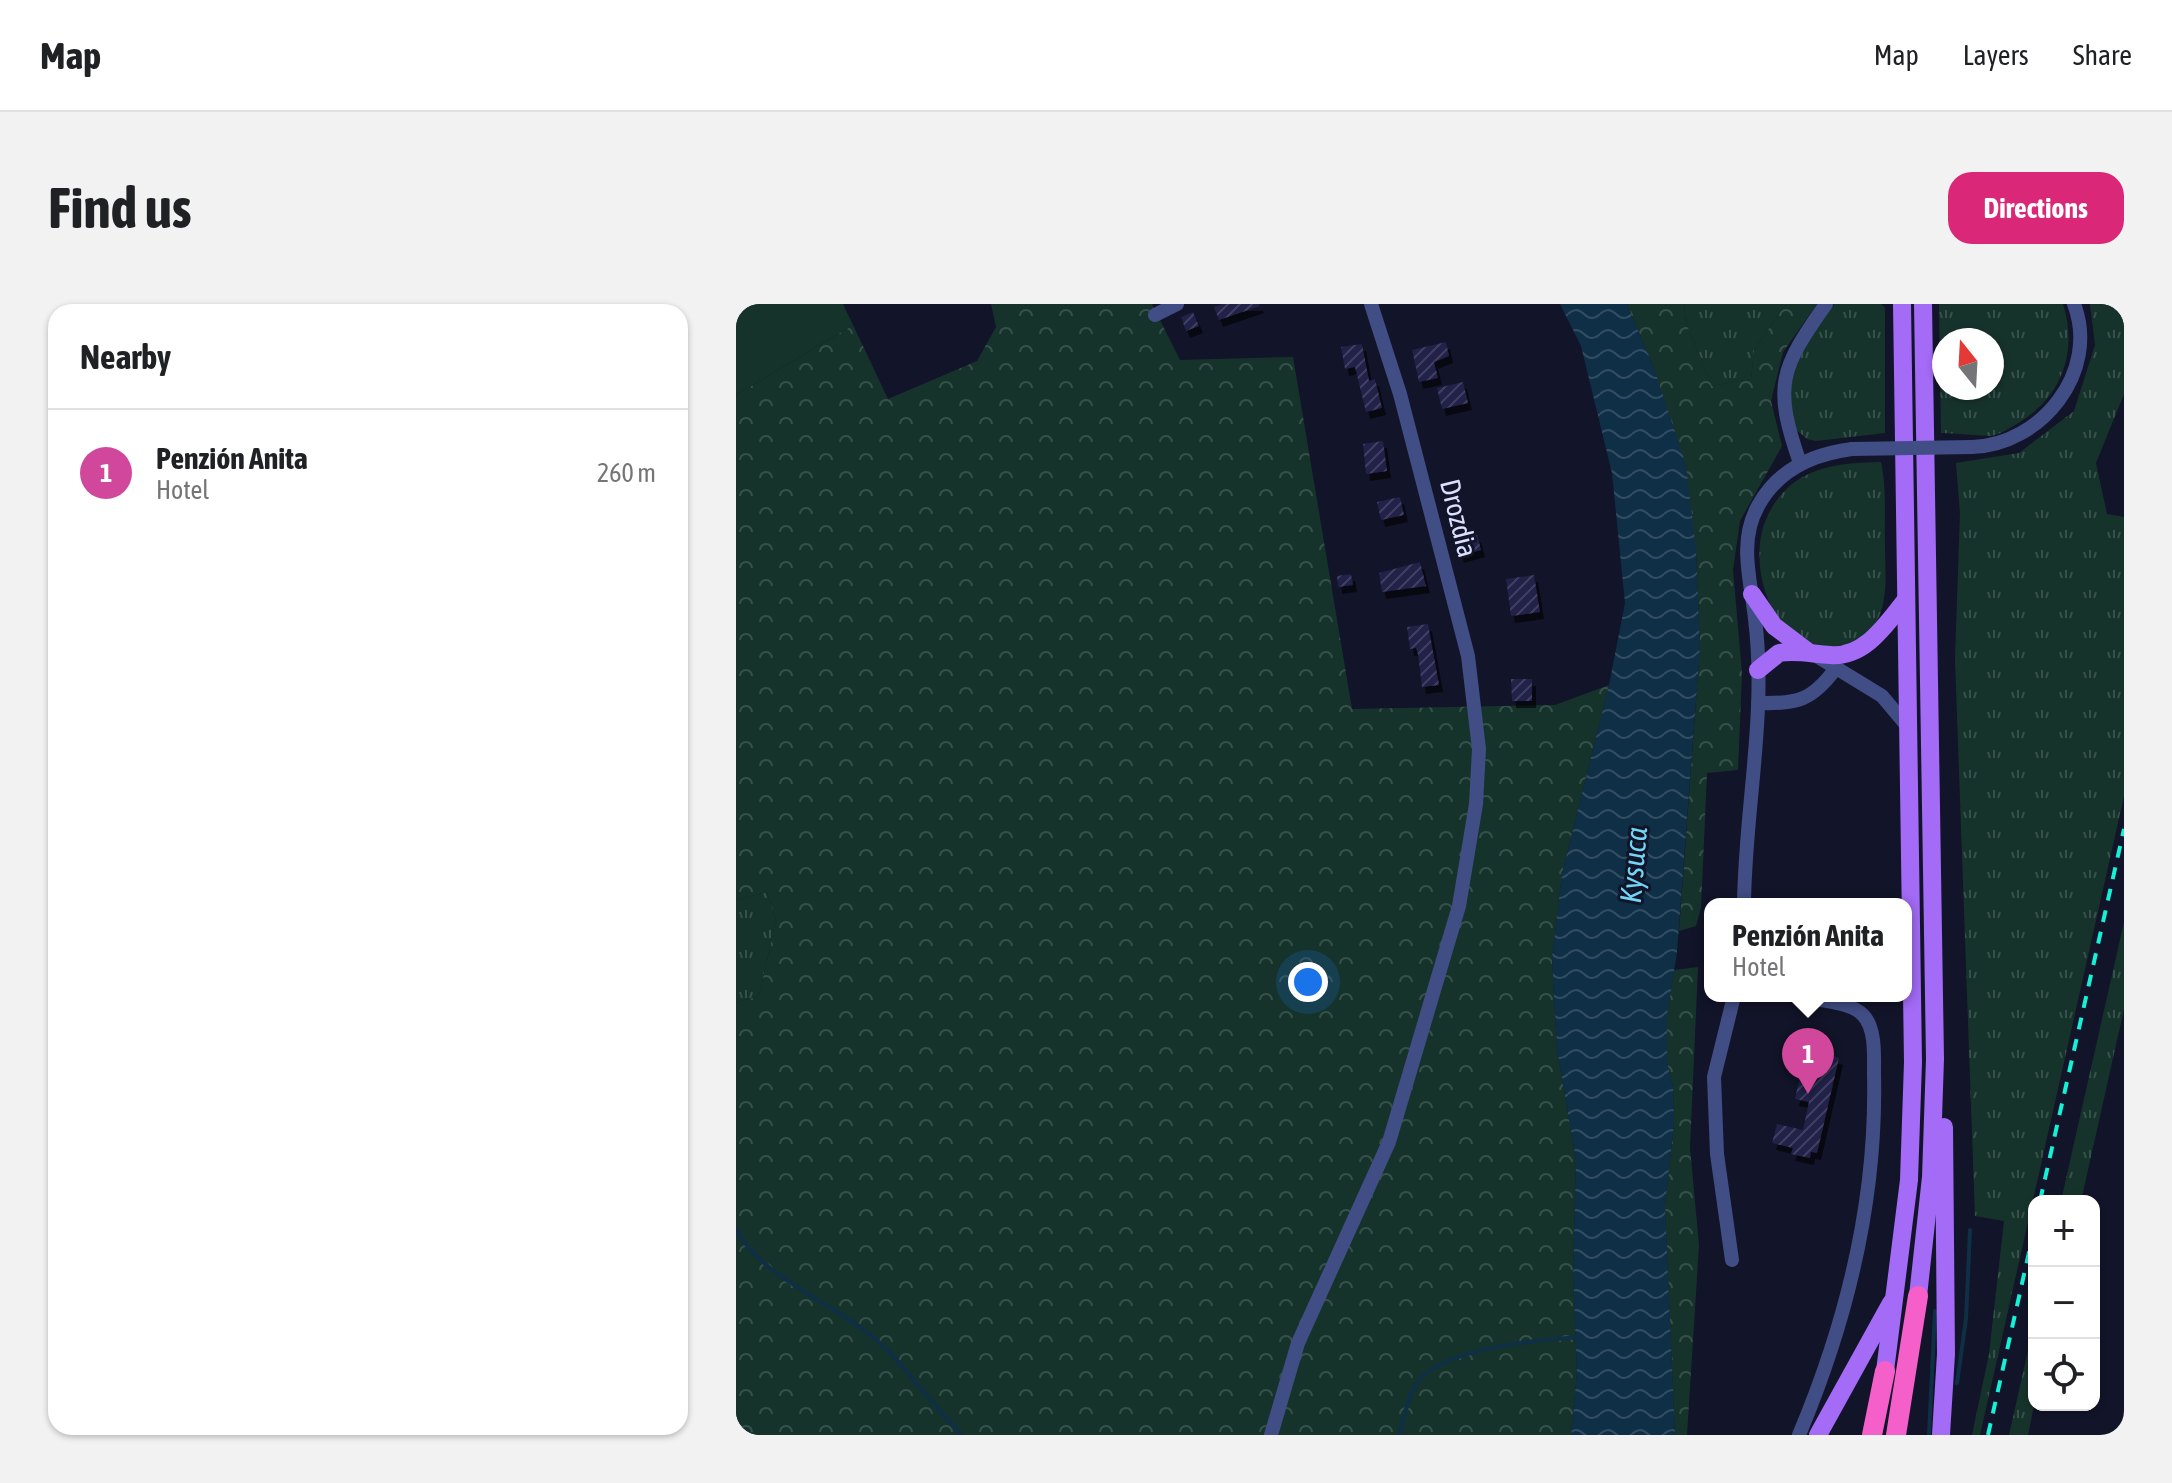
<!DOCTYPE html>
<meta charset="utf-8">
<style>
:root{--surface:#fff;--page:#f2f2f2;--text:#202124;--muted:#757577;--line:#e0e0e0;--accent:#db2777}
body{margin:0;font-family:"Asap Condensed",sans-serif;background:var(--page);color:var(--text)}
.controls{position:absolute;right:24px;bottom:24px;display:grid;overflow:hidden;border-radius:16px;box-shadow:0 2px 6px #0004}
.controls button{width:72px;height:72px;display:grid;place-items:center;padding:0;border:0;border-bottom:2px solid var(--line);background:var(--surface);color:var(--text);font:40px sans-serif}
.compass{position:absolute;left:1196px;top:24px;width:72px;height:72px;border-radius:50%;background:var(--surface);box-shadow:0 2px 6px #0004;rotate:342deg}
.you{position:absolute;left:572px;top:678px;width:28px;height:28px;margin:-20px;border:6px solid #fff;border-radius:50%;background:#1a73e8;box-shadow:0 0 0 12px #1a73e833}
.badge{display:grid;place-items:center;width:52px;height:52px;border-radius:50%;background:var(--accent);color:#fff;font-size:26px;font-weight:700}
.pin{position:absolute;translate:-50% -66px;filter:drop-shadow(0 2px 4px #0008)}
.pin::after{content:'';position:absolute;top:42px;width:28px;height:24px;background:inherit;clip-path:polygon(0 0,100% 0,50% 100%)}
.popup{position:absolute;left:968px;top:594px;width:208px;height:104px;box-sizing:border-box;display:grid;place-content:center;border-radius:16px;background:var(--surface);filter:drop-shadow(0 2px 6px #0005);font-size:26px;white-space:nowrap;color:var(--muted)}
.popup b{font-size:30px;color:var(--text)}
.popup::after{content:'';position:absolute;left:50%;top:100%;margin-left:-16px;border:16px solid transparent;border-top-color:var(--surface)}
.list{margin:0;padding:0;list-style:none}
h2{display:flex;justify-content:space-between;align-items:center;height:104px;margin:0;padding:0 32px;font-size:34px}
h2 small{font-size:26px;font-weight:400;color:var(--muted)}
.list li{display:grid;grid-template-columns:52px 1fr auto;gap:24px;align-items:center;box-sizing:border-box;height:128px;padding:0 32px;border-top:2px solid var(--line)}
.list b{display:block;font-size:30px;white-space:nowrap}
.list p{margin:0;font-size:26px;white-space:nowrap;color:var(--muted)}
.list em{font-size:26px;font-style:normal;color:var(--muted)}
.icon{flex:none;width:44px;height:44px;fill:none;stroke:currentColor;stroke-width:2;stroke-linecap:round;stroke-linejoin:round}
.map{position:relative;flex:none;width:1388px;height:1131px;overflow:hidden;border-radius:24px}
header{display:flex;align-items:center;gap:48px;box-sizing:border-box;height:112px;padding:0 40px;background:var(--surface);border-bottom:2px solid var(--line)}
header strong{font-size:38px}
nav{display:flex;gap:44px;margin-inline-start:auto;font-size:28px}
.intro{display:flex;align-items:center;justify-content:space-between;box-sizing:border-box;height:192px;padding:0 48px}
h1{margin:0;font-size:56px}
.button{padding:20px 36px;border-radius:24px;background:var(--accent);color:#fff;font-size:28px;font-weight:700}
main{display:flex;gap:48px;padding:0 48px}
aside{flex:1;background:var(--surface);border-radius:24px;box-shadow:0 2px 6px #0004}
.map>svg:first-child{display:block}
.grass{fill:url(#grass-tufts);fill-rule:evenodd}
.forest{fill:url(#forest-crowns)}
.garden{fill:#16332b}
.water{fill:url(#water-waves)}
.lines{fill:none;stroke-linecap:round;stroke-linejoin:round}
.stream{stroke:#0f2f46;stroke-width:4}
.building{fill:url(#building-hatch);filter:url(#shadow)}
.minor{stroke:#414d85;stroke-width:14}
.major{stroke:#a36bf6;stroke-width:18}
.highway{stroke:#f55fc9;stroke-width:20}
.rail{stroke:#15f1d6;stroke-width:4;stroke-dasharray:12 10;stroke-linecap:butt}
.minor-bridge{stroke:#414d85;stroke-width:14}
.labels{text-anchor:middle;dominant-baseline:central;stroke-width:6;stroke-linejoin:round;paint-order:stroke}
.street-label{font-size:28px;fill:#dde0fd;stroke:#121429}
.water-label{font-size:30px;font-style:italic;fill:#71d6f6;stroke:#121429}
</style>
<header>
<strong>Map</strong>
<nav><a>Map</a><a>Layers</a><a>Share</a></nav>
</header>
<div class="intro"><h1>Find us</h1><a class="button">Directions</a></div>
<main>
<aside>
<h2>Nearby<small></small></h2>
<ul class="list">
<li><span class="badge" style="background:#d1479c">1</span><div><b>Penzión Anita</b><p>Hotel</p></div><em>260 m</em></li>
</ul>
</aside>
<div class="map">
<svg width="1388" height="1131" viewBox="0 0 1388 1131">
<defs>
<pattern id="grass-tufts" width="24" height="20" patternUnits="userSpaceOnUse" patternTransform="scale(2)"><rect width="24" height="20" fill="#16332b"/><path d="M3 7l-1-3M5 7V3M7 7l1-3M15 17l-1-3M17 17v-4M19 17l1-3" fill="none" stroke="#37504b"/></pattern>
<pattern id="forest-crowns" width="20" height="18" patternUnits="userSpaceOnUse" patternTransform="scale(2)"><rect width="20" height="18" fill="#16332b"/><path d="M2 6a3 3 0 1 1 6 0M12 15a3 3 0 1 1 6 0" fill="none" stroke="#37504b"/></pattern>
<pattern id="water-waves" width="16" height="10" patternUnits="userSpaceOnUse" patternTransform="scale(2)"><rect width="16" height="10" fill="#0f2f46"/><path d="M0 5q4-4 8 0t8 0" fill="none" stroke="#324d62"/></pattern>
<pattern id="building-hatch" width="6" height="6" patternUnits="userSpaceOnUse" patternTransform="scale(2)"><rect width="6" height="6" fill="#202049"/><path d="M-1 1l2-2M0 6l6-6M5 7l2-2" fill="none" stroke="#404064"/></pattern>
<filter id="shadow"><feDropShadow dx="4" dy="7" stdDeviation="0" flood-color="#0009"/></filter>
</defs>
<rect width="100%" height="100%" fill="#121429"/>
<g class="grass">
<polygon points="948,0 1050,0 1018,46 1015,75 976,82 950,19"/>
<path d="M1098,0H1145L1149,4V129L1080,137L1071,135L1057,123C1045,72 1070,39 1098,0Z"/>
<path d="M1203,0H1327C1342,47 1326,92 1284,118C1277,122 1263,131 1255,132C1243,132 1220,129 1205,129ZM1208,36H1256V84H1208Z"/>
<polygon points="1354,0 1387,0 1388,9 1388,90 1360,159 1371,210 1388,213 1388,492 1244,1131 1236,1131 1253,1050 1268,917 1239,912 1219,355 1224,209 1220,159 1283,149 1338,107 1359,41"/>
<path d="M1145,158C1151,185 1148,215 1149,243C1149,267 1153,298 1139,320C1134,328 1124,334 1115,338C1044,368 1005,264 1032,211C1055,164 1097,159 1145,158Z"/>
<polygon points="31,588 40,616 23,692 0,699 0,596"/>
<polygon points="1388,618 1388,705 1345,897 1325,897"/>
<polygon points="1298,1020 1298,1101 1292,1131 1273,1131"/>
</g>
<g class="forest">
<polygon points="255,0 416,0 444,56 557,53 616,405 819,401 873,381 826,570 816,654 821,745 840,856 837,971 841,1068 835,1131 0,1131 0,699 23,692 40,616 31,588 0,596 0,91 117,21 152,95 241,57 260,23"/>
<polygon points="891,0 948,0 950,19 976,82 1015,75 1018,46 1050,0 1081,0 1047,48 1035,97 1046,142 1004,217 997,266 1006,369 1002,466 971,469 965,604 960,622 943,627 964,343 960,245 918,64"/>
<polygon points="962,663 954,844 963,941 951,1131 939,1131 929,902 938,819 937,782 931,759 931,712 938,666"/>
</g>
<polygon class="garden" points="0,0 107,0 117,21 0,91"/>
<polygon class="water" points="824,0 891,0 918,64 950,161 960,245 964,343 941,648 931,712 931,759 937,782 938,819 929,902 939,1131 835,1131 841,1068 837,971 840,856 821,745 816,654 826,570 873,381 889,299 876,169 845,42"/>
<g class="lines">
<g class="stream">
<path d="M0,925C27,977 106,1001 148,1043C176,1071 198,1103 226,1131"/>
<polyline points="1221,1079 1230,1015 1234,926"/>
<path d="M663,1131C667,1116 671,1098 678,1084C697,1044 803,1036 844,1033"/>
<polyline points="1193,1131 1199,1007"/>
</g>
</g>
<g class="building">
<polygon points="486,0 523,0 524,2 483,16 478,3"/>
<polygon points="457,8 463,22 450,27 445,13"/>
<polygon points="710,38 713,52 698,58 702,74 683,78 676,46"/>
<polygon points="626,40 633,77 639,75 646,104 630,108 619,63 609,65 605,43"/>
<polygon points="727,78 732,99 706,105 701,84"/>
<polygon points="647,137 651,167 630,170 627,140"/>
<polygon points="664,193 668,211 645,216 641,198"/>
<polygon points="741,231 745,246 724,252 720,237"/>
<polygon points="684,258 690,282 646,288 643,269"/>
<polygon points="615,270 617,281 602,283 601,272"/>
<polygon points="798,271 804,308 775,312 770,275"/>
<polygon points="692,320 703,381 686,383 682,350 680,344 674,345 671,323"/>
<polygon points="775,375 796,375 796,397 776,397"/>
<polygon points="1070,743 1103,754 1081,849 1075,848 1074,854 1055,850 1057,844 1036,839 1041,820 1067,826 1073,798 1059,795"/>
</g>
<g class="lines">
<g class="minor">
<polyline points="419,11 441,0"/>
<path d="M1236,143C1305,141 1364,68 1338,0"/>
<path d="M1064,159C1037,82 1044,65 1090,0"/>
<polyline points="1079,351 1146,392 1172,423"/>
<path d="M1022,399C1061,400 1076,397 1100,364"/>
<path d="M1008,600C1009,505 1031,410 1019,315C1015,277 1002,238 1022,202C1042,165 1077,150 1116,145"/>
<polyline points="996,956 981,850 978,773 998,692"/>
<polyline points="535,1131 562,1039 653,838 723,602 740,500 743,445 732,352 664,90 635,0"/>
<path d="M1063,1131C1111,1017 1141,894 1138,770C1138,753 1140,724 1127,711C1114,697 1081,697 1063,692"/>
</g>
<g class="major">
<polyline points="1016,290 1038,322 1071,347"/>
<path d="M1022,366L1043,349C1060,346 1076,350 1094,351C1129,354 1150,320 1169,297"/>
<polyline points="1182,992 1195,873 1199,755 1187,0"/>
<polyline points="1149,1067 1173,876 1177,758 1166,0"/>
<polyline points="1082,1131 1155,999"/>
<polyline points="1205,1131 1210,1050 1208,823"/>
</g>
<g class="highway">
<polyline points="1136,1131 1149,1067"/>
<polyline points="1160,1131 1182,992"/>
</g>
<g class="rail">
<polyline points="1304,897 1388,525"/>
<polyline points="1252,1131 1298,926"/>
</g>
<polyline class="minor-bridge" points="1116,145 1236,143"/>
</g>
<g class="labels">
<g class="street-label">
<text transform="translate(723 214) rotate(76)">Drozdia</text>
</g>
<g class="water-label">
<text transform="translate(897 561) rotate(-85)">Kysuca</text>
</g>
</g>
</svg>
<div class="controls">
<button>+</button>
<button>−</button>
<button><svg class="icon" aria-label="locate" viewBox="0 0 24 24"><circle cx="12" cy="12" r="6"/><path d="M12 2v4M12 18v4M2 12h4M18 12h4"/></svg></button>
</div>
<svg class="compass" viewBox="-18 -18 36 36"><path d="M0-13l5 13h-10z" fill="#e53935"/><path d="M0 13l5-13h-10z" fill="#757577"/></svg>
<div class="you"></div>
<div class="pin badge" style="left:1072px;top:790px;background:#d1479c">1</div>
<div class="popup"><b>Penzión Anita</b>Hotel</div>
</div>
</main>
